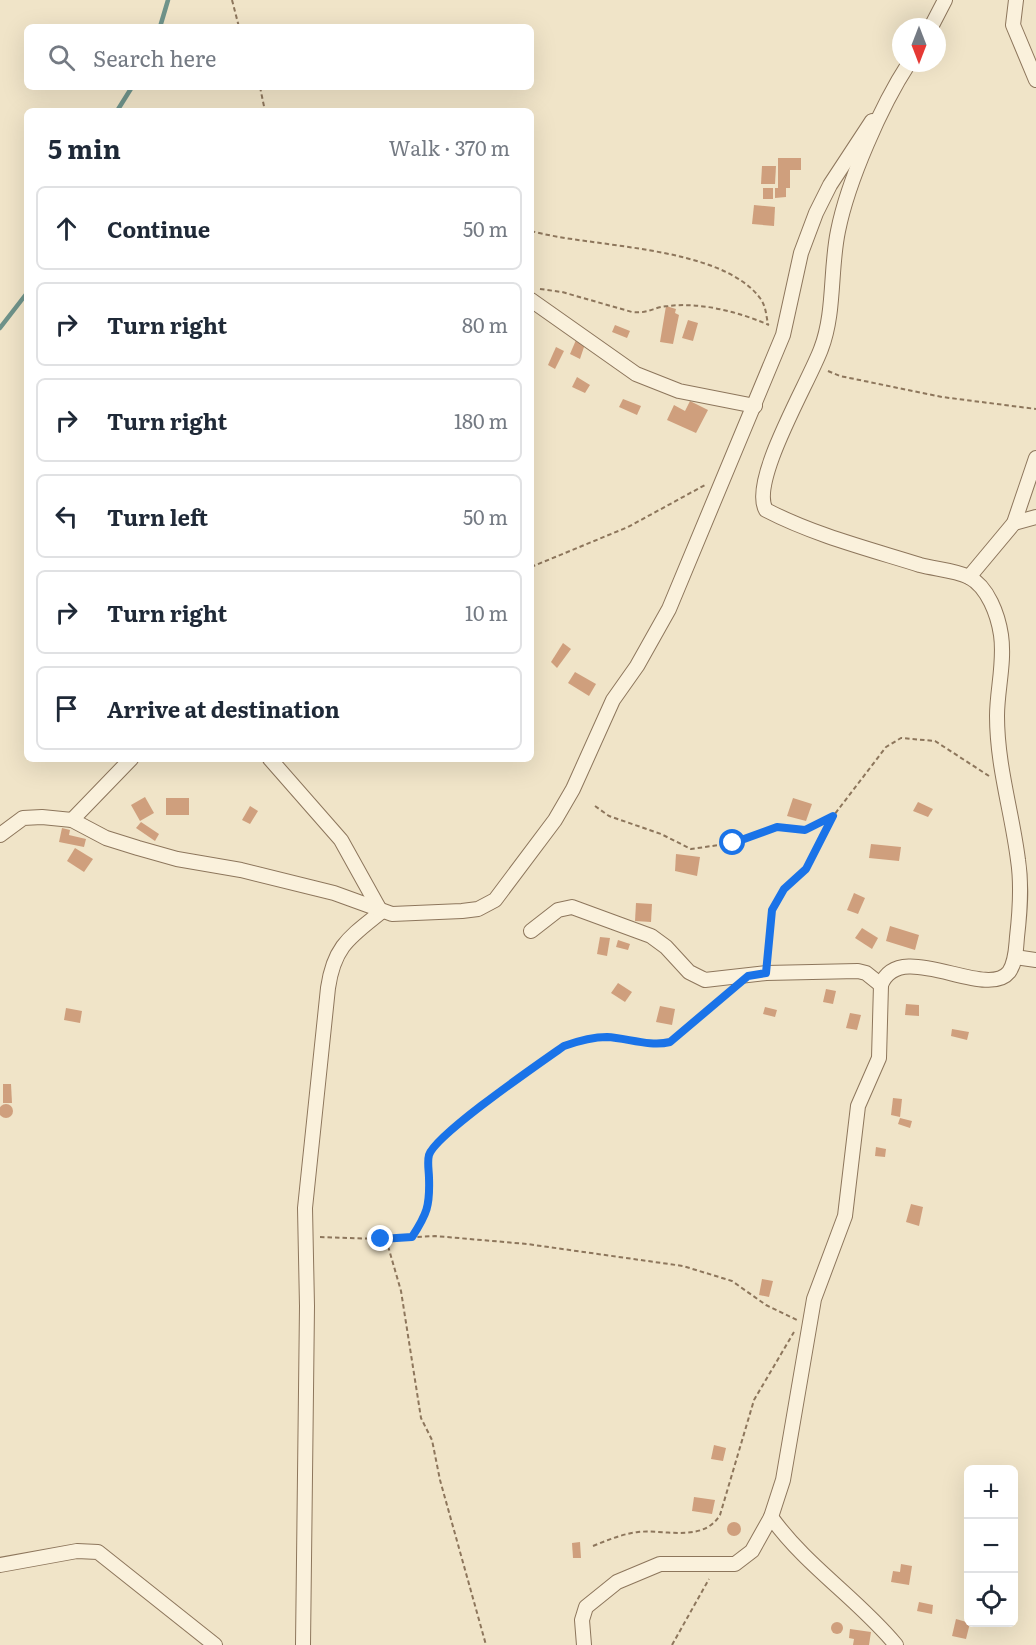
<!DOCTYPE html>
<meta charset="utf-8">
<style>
:root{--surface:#fff;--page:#f2f2f3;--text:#1f2937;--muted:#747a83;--line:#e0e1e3}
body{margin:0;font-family:Literata,serif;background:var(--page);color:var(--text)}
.controls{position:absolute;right:18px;bottom:18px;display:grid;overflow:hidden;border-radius:9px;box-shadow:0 6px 24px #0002}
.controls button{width:54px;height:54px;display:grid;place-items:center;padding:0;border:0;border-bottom:2px solid var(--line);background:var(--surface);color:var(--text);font:30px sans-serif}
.compass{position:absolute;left:892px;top:18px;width:54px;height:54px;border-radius:50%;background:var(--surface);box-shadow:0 6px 24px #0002;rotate:180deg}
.stop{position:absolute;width:18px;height:18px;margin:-14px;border:4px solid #1a73e8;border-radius:50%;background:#fff}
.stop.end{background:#1a73e8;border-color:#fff;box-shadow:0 2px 6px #0008}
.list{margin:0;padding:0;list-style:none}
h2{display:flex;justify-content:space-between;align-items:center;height:78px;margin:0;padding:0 24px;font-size:26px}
h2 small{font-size:20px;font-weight:400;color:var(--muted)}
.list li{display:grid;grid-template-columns:39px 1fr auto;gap:18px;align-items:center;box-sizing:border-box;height:84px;margin:0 12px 12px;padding:0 12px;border:2px solid var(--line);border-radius:9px}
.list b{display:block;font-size:22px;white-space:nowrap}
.list em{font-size:20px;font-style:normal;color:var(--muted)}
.icon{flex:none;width:33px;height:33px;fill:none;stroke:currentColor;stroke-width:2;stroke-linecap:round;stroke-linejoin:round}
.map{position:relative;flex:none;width:1036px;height:1645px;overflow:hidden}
.search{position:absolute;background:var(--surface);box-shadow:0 6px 24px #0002;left:24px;top:24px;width:510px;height:66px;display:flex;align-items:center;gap:15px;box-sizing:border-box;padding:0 21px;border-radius:9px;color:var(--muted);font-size:22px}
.panel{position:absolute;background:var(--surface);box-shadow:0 6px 24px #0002;left:24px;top:108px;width:510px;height:654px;border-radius:9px}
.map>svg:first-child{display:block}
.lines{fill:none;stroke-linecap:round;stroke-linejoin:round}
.stream{stroke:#6f938a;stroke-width:4.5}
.building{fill:#cf9f7d}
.minor-casing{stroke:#8d765c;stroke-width:16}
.path{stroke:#8d765c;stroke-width:2;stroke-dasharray:4.5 3;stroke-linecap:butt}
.minor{stroke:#faf1dc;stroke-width:14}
.route{stroke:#1a73e8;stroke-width:8}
</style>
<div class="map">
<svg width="1036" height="1645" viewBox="0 0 1036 1645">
<rect width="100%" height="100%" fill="#f0e4c8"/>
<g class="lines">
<g class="stream">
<polyline points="160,27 168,0"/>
<polyline points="117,111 132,87"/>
<polyline points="0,328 27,293"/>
</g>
</g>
<g class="building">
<polygon points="778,158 801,158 801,170 790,170 790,188 786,188 786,197 775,198 775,188 778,188"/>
<polygon points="762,166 776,166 775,184 761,184"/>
<rect x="763" y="188" width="10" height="11"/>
<polygon points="754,205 775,207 774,226 752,224"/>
<polygon points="666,306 676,309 675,313 679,315 673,344 660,342"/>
<polygon points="688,320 698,323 693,341 682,338"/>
<polygon points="615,325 630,331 627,338 612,332"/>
<polygon points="576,340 585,344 580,359 570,354"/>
<polygon points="556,347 564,351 555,369 548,365"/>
<polygon points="577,377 590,385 585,393 572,387"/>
<polygon points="623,399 641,406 637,415 619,407"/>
<polygon points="690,401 708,410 696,433 667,420 674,405 685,411"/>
<polygon points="563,643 571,649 557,668 551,662"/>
<polygon points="575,672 596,684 589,696 568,683"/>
<polygon points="145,797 154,813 140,821 131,805"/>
<rect x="166" y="798" width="23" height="17"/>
<polygon points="793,798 812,804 806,821 787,816"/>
<polygon points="918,802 933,809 928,817 913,811"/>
<polygon points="250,806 258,811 250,824 242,820"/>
<polygon points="141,822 159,834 155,841 136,828"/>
<polygon points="62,828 70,830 69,835 86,839 84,847 59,842"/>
<polygon points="871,844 901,847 899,861 869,858"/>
<polygon points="75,848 93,859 84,872 67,861"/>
<polygon points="676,854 700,857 697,876 675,871"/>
<polygon points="854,893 865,898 858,914 847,910"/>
<polygon points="636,903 652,904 651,922 635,921"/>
<polygon points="890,926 919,935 915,950 886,941"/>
<polygon points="862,928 878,938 872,949 855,938"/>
<polygon points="600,937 610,938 607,956 597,954"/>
<polygon points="618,940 630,944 628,950 616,947"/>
<polygon points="618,983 632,992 625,1002 611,993"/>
<polygon points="826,989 836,991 833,1004 823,1002"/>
<polygon points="906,1004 919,1005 919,1016 905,1015"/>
<polygon points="660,1006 675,1009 672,1025 656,1022"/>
<polygon points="765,1007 777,1010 775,1017 763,1014"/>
<polygon points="66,1008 82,1011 80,1023 64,1020"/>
<polygon points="850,1013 861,1015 857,1030 846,1028"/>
<polygon points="952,1029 969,1032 967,1040 951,1036"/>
<polygon points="3,1084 11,1084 12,1103 3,1103"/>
<polygon points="893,1098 902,1099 900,1117 891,1115"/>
<circle cx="6" cy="1111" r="7"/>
<polygon points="900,1118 912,1121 910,1128 898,1124"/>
<polygon points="876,1147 886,1149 885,1157 875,1156"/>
<polygon points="911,1204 923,1207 919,1226 906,1222"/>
<polygon points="762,1279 773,1281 769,1297 759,1295"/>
<polygon points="714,1445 726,1448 723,1461 711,1459"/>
<polygon points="694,1497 715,1500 712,1514 692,1511"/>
<circle cx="734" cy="1529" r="7"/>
<polygon points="580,1542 581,1558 573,1558 572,1543"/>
<polygon points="901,1564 912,1566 909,1585 891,1582 893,1571 900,1572"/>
<polygon points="919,1602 933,1605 932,1614 917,1611"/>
<polygon points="956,1619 970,1623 966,1639 952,1636"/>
<circle cx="837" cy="1628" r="6"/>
<polygon points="850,1629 871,1632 869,1645 853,1645 854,1639 849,1638"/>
</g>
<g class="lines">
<g class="minor-casing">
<g id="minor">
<polyline points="1016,0 1013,25 1036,80"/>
<polyline points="931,27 945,0"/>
<polyline points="531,300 636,374 679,391 755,406"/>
<polyline points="1014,523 1036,517"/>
<polyline points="969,577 1014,523 1036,458"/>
<path d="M270,759L341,840L381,912C350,937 334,946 328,988L305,1208L307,1306L303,1645"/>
<polyline points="72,820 131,759"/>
<polyline points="0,835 23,818 42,817 72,820 106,838 138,848 177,859 241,870 334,893 392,914 462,911 478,909 495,900 555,820 573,789 613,700 637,666 669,609 783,335 801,253 816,213 830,185 872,121"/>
<polyline points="531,931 558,910 572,907 651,936 666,947 689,972 705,980 766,973 858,971 866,973 881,985"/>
<polyline points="1015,957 1036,960"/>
<path d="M771,1517C806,1566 858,1599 896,1645"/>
<polyline points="0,1565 77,1551 98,1552 215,1645"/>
<path d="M584,1645L582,1620L586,1607L617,1582L660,1564H735L752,1551L771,1517L783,1480L814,1299L845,1216L858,1106L879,1058L881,985C899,937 986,1001 1009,972C1016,962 1016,948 1017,937C1020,911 1022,886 1018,860C1012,812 997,766 997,716C997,690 1005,662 1001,635C998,615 988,587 969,577C955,570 935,569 920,565C869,549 814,535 766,510C749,482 809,382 821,349C835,313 830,269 838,231C848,181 881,106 909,63"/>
</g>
</g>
<g class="path">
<polyline points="232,0 239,27"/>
<polyline points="260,87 265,111"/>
<path d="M531,231C592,248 720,245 760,298C766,306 766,315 768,324"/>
<path d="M540,289L562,292L632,312C649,314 653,307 668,306C701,302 739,312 769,325"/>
<polyline points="828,371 840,376 942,397 1036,409"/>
<polyline points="531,567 628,527 705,485"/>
<polyline points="595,806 609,816 661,834 691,849 733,843 777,827 805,830 833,816"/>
<polyline points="767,958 771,915 775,904 785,889 806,869 831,819 886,747 901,738 935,741 989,776"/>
<polyline points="320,1237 381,1239 435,1236 527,1244 683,1266 732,1281 766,1305 797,1320"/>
<path d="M412,1237L426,1216L430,1203V1152L469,1115L564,1046C578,1041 591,1037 607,1038C627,1038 650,1047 670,1042L726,993"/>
<polyline points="386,1239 401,1291 421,1418 432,1440 440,1480 486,1645"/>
<path d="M593,1546C608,1540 622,1534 638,1532C665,1529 703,1543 720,1515L754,1400L794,1332"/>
<polyline points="672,1645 709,1579"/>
</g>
<use href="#minor" class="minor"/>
</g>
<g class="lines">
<path class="route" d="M381,1239L412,1237C427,1214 430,1206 429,1178C429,1171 427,1162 429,1155C436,1134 540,1063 564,1046C578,1041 592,1037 607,1037C627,1038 650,1047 670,1042L748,976L766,973L772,910L784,889L806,869L833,816L805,830L777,827L733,843"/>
</g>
</svg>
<div class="controls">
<button>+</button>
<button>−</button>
<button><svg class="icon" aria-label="locate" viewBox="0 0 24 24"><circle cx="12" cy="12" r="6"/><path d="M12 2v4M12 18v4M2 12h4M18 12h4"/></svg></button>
</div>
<svg class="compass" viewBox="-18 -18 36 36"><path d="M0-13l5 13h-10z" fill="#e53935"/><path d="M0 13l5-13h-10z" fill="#747a83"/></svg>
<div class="stop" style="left:733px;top:843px"></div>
<div class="stop end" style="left:381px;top:1239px"></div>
<div class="search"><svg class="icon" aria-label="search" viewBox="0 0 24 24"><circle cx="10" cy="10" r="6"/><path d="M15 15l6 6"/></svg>Search here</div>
<section class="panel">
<h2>5 min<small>Walk · 370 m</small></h2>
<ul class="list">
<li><svg class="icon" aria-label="ahead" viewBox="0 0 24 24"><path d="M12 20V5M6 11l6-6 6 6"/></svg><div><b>Continue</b></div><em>50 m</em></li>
<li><svg class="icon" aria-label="right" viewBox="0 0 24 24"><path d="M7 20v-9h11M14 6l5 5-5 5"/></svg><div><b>Turn right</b></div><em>80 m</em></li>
<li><svg class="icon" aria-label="right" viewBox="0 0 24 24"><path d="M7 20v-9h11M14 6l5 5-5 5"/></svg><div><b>Turn right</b></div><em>180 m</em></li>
<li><svg class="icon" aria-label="left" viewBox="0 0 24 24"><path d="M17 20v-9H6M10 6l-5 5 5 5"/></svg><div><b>Turn left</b></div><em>50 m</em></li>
<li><svg class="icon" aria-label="right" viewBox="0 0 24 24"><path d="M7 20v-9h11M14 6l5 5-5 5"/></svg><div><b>Turn right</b></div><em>10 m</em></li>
<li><svg class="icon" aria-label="arrive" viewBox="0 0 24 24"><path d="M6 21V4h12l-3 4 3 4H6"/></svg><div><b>Arrive at destination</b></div></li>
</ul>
</section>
</div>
